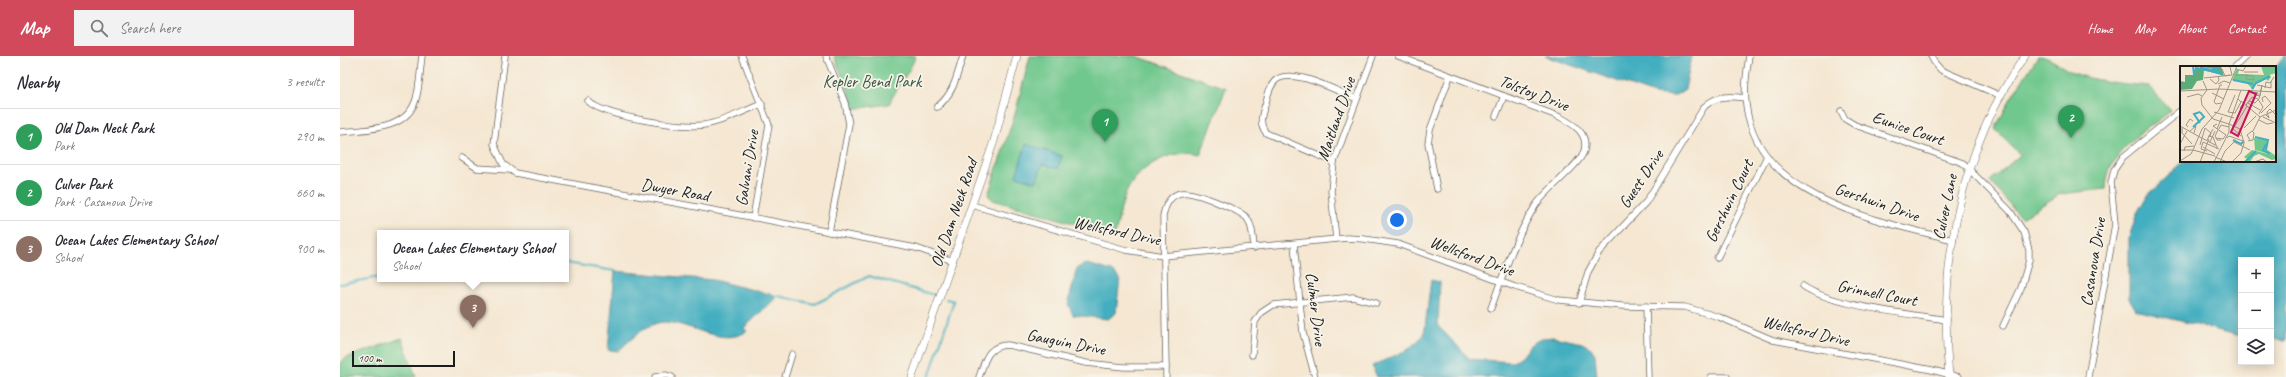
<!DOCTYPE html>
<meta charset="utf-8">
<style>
:root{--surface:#fff;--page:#f2f2f3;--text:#2b2b33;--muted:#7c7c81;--line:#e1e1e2;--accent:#d1495b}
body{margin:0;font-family:Caveat,sans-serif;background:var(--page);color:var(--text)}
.controls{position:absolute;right:12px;bottom:12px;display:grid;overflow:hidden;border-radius:0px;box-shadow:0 2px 10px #0003}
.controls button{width:36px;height:36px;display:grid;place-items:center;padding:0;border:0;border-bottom:1px solid var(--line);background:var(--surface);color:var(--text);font:20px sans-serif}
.scale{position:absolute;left:12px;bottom:10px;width:103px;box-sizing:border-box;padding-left:4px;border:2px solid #1c1c1c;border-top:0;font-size:11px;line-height:14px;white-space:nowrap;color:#1c1c1c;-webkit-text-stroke:3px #f7f3e8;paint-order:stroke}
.you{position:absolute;left:1057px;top:164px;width:14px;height:14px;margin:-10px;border:3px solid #fff;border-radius:50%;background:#1a73e8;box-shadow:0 0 0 6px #1a73e833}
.badge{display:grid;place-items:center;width:26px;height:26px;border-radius:50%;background:var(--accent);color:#fff;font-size:13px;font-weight:700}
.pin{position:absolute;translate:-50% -33px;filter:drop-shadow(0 1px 2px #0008)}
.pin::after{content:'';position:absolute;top:21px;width:14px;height:12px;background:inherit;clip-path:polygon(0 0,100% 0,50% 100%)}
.popup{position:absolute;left:37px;top:174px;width:192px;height:52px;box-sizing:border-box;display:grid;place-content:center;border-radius:0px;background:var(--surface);filter:drop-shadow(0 1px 3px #0005);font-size:13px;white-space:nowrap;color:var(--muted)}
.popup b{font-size:15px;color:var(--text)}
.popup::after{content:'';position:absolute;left:50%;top:100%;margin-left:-8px;border:8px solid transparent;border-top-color:var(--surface)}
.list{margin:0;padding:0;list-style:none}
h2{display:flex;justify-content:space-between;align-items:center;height:52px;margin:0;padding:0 16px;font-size:17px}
h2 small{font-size:13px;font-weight:400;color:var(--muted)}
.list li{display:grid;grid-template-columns:26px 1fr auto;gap:12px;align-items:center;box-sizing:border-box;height:56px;padding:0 16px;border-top:1px solid var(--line)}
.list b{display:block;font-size:15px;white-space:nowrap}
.list p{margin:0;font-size:13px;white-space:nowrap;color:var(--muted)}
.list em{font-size:13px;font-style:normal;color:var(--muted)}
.icon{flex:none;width:22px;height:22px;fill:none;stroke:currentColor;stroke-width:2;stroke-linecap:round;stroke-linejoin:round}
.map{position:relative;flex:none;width:1946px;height:321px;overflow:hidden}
header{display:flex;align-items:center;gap:24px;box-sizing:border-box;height:56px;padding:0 20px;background:var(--accent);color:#fff}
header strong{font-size:19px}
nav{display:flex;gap:22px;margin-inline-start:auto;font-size:14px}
.search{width:280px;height:36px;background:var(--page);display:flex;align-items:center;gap:10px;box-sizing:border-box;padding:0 14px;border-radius:0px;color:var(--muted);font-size:15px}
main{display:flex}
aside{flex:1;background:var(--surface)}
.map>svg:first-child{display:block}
.green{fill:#71c88e;stroke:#467255}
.water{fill:#42aec0;stroke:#2f656e}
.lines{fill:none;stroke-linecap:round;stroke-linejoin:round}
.stream{stroke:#42aec0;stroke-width:2}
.minor-casing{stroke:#68635c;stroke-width:7}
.tertiary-casing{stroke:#68635c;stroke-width:8}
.minor{stroke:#fff;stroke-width:5.5}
.tertiary{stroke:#fff;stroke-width:7}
.labels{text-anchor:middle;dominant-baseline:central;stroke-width:3.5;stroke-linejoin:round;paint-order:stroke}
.park-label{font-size:17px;fill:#3a5844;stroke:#f7f3e8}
.street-label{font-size:17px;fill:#1c1c1c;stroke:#f7f3e8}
.inset-river{fill:none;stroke:#42aec0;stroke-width:2}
.inset-road{fill:none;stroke:#9e9689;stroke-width:1}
.view{fill:#c2185b;fill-opacity:0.15;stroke:#c2185b;stroke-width:2}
.inset-edge{fill:none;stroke:#1c1c1c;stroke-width:2}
</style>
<header>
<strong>Map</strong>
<div class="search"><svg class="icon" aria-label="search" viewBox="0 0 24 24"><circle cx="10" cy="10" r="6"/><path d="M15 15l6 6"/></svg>Search here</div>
<nav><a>Home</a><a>Map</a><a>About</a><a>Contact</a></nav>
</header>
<main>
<aside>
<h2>Nearby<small>3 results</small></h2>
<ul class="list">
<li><span class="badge" style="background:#2e9e5b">1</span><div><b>Old Dam Neck Park</b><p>Park</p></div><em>290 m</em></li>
<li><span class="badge" style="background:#2e9e5b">2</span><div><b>Culver Park</b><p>Park · Casanova Drive</p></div><em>660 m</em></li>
<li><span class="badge" style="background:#8d6e63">3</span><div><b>Ocean Lakes Elementary School</b><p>School</p></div><em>900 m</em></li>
</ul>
</aside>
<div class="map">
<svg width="1946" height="321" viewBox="0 0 1946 321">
<rect width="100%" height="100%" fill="#f7f3e8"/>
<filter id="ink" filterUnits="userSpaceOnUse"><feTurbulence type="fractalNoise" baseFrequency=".025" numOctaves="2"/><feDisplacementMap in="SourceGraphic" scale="8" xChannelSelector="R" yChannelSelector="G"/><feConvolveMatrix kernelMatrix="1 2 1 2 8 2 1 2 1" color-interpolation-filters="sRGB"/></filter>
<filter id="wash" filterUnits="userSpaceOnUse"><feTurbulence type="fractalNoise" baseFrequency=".012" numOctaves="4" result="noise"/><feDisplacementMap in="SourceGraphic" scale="16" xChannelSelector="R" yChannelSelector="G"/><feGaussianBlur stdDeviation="0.9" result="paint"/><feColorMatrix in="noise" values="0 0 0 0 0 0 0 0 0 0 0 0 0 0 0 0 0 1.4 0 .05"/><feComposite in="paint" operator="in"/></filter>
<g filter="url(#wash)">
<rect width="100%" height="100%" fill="#f5e7d2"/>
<g class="green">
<path d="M494,0H576C569,17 557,31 549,48L512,53V44Z"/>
<path d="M690,0H796L886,32L860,99C833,92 803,108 789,131C781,145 779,164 775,179L653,144L648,139L675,58Z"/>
<path d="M1698,0C1712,0 1724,15 1739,19C1761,26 1785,28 1809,30L1831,55C1805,75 1766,96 1766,133L1720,138L1681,162L1650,125L1680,99L1655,73L1671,42Z"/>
<polygon points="62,282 76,321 0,321 0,307 3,303"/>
</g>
<g class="water">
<polygon points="1205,0 1352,0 1345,33 1334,40 1314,38"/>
<polygon points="1944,0 1946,0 1946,285 1931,283 1931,204 1901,204 1901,280 1796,254 1789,242 1789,181 1797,157 1807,140 1844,105 1935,105 1935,13"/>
<polygon points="686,88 722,100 718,113 703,108 696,126 676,120"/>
<polygon points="747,208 772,215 780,222 776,257 768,263 733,259 728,248 737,212"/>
<path d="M275,215L373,224L438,240L404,272L407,275C383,292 349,266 324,266C306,267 291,284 278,295L268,294Z"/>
<polygon points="1091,224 1100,226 1098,270 1130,303 1173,306 1181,301 1190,289 1202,282 1214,281 1242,287 1251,292 1255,298 1257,321 1037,321 1032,310 1069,293 1084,279"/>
</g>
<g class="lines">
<g class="stream">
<polyline points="226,207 275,215"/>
<polyline points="0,228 40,221"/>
<polyline points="438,240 475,248 529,220 594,239"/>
<polyline points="589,321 614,245 606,243"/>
</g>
</g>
</g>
<g filter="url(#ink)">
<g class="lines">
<g class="minor-casing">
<g id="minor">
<polyline points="165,0 154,88 163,108 175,117 576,192 613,205"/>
<polyline points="402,0 429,69 413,162"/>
<polyline points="486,0 505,47 509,68 489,176"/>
<path d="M1058,0L1220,61C1233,68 1249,77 1244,95C1240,109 1207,133 1196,149C1175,181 1164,217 1151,252"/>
<path d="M1409,0C1406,20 1403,40 1408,60C1428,146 1541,165 1613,184"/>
<polyline points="1591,0 1594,6 1601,14 1661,40"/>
<polyline points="1895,11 1906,0"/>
<path d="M248,45C264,61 341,72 364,69C384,66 403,55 422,48"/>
<path d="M597,51C614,38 617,19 623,0"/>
<polyline points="1501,55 1505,63 1515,69 1623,107 1670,155 1684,176 1689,194 1689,204 1681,232 1663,270"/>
<polyline points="1156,60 1164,40"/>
<path d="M0,76C27,73 67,75 76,43C80,29 80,14 82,0"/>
<polyline points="122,102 137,112 169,114"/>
<path d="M994,106L926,77C918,66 922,58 926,46C928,38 930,29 936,24C954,11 998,36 1017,43"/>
<polyline points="1097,133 1088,87 1090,74 1110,20"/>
<polyline points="632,149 786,194 823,200 1007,182 1024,183 1058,188 1175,231 1219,244 1282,250 1345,251 1379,261 1433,284 1592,314 1619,321"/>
<polyline points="996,183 991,135 994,106 1033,0"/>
<polyline points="954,188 963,277 975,321"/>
<polyline points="1377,202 1427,100"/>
<path d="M1463,230C1491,250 1571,258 1607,264"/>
<path d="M1239,247L1248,216L1259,196L1306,146L1364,51C1376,39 1389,40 1405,42"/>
<polyline points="1306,250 1308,321"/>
<polyline points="912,299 915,266 921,257 933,249 1013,241 1036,247"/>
<path d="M826,311L823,160C825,150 830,139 841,137C852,134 899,154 907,162C913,171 913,182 914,192"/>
<polyline points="315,321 326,319 332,321"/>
<polyline points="445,321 452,298"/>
<path d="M639,321C645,305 647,289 668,289L746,307L784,311H826V321"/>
<polyline points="1371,321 1387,321"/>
<polyline points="1748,321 1775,168 1771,127 1774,114 1783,101 1841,54"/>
</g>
</g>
<g class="tertiary-casing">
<g id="tertiary">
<polyline points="572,321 654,85 677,0"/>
<path d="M1609,321C1598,210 1620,92 1685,0"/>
</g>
</g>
<use href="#minor" class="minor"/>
<use href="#tertiary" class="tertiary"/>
</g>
</g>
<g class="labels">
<g class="park-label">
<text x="532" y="25">Kepler Bend Park</text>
</g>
<g class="street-label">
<text transform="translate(1194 37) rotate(21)">Tolstoy Drive</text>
<text transform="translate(996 63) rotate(-71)">Maitland Drive</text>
<text transform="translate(1568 72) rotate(19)">Eunice Court</text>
<text transform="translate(407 112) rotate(-81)">Galvani Drive</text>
<text transform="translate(1301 123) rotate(-56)">Guest Drive</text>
<text transform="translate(335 134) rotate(10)">Dwyer Road</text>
<text transform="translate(1389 145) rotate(-64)">Gershwin Court</text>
<text transform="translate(1537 146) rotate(19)">Gershwin Drive</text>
<text transform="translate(1605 151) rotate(-78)">Culver Lane</text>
<text transform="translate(614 157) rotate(-71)">Old Dam Neck Road</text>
<text transform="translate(777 175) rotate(12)">Wellsford Drive</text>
<text transform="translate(1132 200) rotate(20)">Wellsford Drive</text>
<text transform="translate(1753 206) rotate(-81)">Casanova Drive</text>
<text transform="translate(1537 237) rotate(11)">Grinnell Court</text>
<text transform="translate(976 253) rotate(83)">Culmer Drive</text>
<text transform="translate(1466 275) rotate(13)">Wellsford Drive</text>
<text transform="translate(726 286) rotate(11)">Gauguin Drive</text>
</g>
</g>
<g transform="translate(1840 10)">
<rect width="96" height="96" fill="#f5e7d2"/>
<path d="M81,0H96V7L89,9L91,11L88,15L86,13L76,18L73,24L67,17L52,14L56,4H59L58,8L84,9ZM74,72L88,74L86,83L96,90L75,84ZM72,84L96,90V93L92,94L79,88L74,90L70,96H64L67,93L64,91Z" fill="#71c88e"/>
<path d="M22,0V4H32V0H41L44,10L24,4L23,14L17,15L12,23L0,24V15L5,16V9H14L17,2L20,3Z" fill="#5cac79"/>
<path class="inset-river" d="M13,0L14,9L16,2L40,7M21,2L38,5M20,3L22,0L36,2L42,9M53,14L73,18M72,23L76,17L90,10M20,46L14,48L20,57M13,61L24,51L20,46M75,71L88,74L86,84M53,74L61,78L64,75M86,78L83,84L90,88M65,96L76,85"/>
<path class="inset-road" d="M42,3L45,10L50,9M56,3L63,5L66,0M64,6H78M54,9H67L73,10L74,14L66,13L67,9M24,12L52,9L50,1M30,13L36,18L39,14L38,10M23,15L27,24L21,32L22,39L33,53L49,58M38,18L44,15L50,17M77,19L91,22V15M85,22L86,16L90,17L94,11M0,25L39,23L96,26M32,27L44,33M55,29L48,46L55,47L61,36L58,33M78,29V27L75,26V29L80,30M7,31L18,28L22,30M61,35L80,51M69,35L75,37L79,33L82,19L80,30M41,37L36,38L34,36L40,19H42M68,37L80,44M63,38L64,39L62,43L60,42ZM66,39L72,31L78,33L83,41L79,48M34,46L54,52M81,47L91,37L85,30L82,32L83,36M86,49L89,52L87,46L90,43L95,48M80,51L96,44M83,51L96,57M79,54L87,58L93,57M37,58L33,60L46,69M49,58L60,63L64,77L61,87L52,96M0,60L18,70M8,61L6,59L10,53L13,55M2,62V67L12,78M52,62L61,70M64,62L76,50M37,63L42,51M39,63L41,59L49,61M38,64L35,70L37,74H41M10,65L16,60L14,67M73,65L80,51M50,68L67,40M18,70L37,80V83M28,70L33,71L36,79M36,72L43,73L46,69M47,72L49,70L63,75M27,74L33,63M68,75L73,74L74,67L72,65L67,69L70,74M30,76L35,65M0,78L7,65M20,79L25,62L31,67L30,70M23,81L35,88M0,84H13L22,63L39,44L57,0M4,85L5,81L14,80M27,85L21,83L23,76L39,83M35,91L47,96M0,95L11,88L13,84L35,90M20,96L29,73M34,96L49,66V58L61,24M40,96L45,85L54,76L70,84M74,96L83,93L87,96"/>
<path class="view" d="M69,25L76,28L58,70L51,66Z"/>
<rect width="96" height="96" class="inset-edge"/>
</g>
</svg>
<div class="controls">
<button>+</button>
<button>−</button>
<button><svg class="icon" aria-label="layers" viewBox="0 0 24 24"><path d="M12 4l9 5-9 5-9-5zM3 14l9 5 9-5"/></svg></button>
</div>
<div class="scale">100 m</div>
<div class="you"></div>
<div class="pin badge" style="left:765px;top:86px;background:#2e9e5b">1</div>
<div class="pin badge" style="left:1731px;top:82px;background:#2e9e5b">2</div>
<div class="pin badge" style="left:133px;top:272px;background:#8d6e63">3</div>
<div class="popup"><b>Ocean Lakes Elementary School</b>School</div>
</div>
</main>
